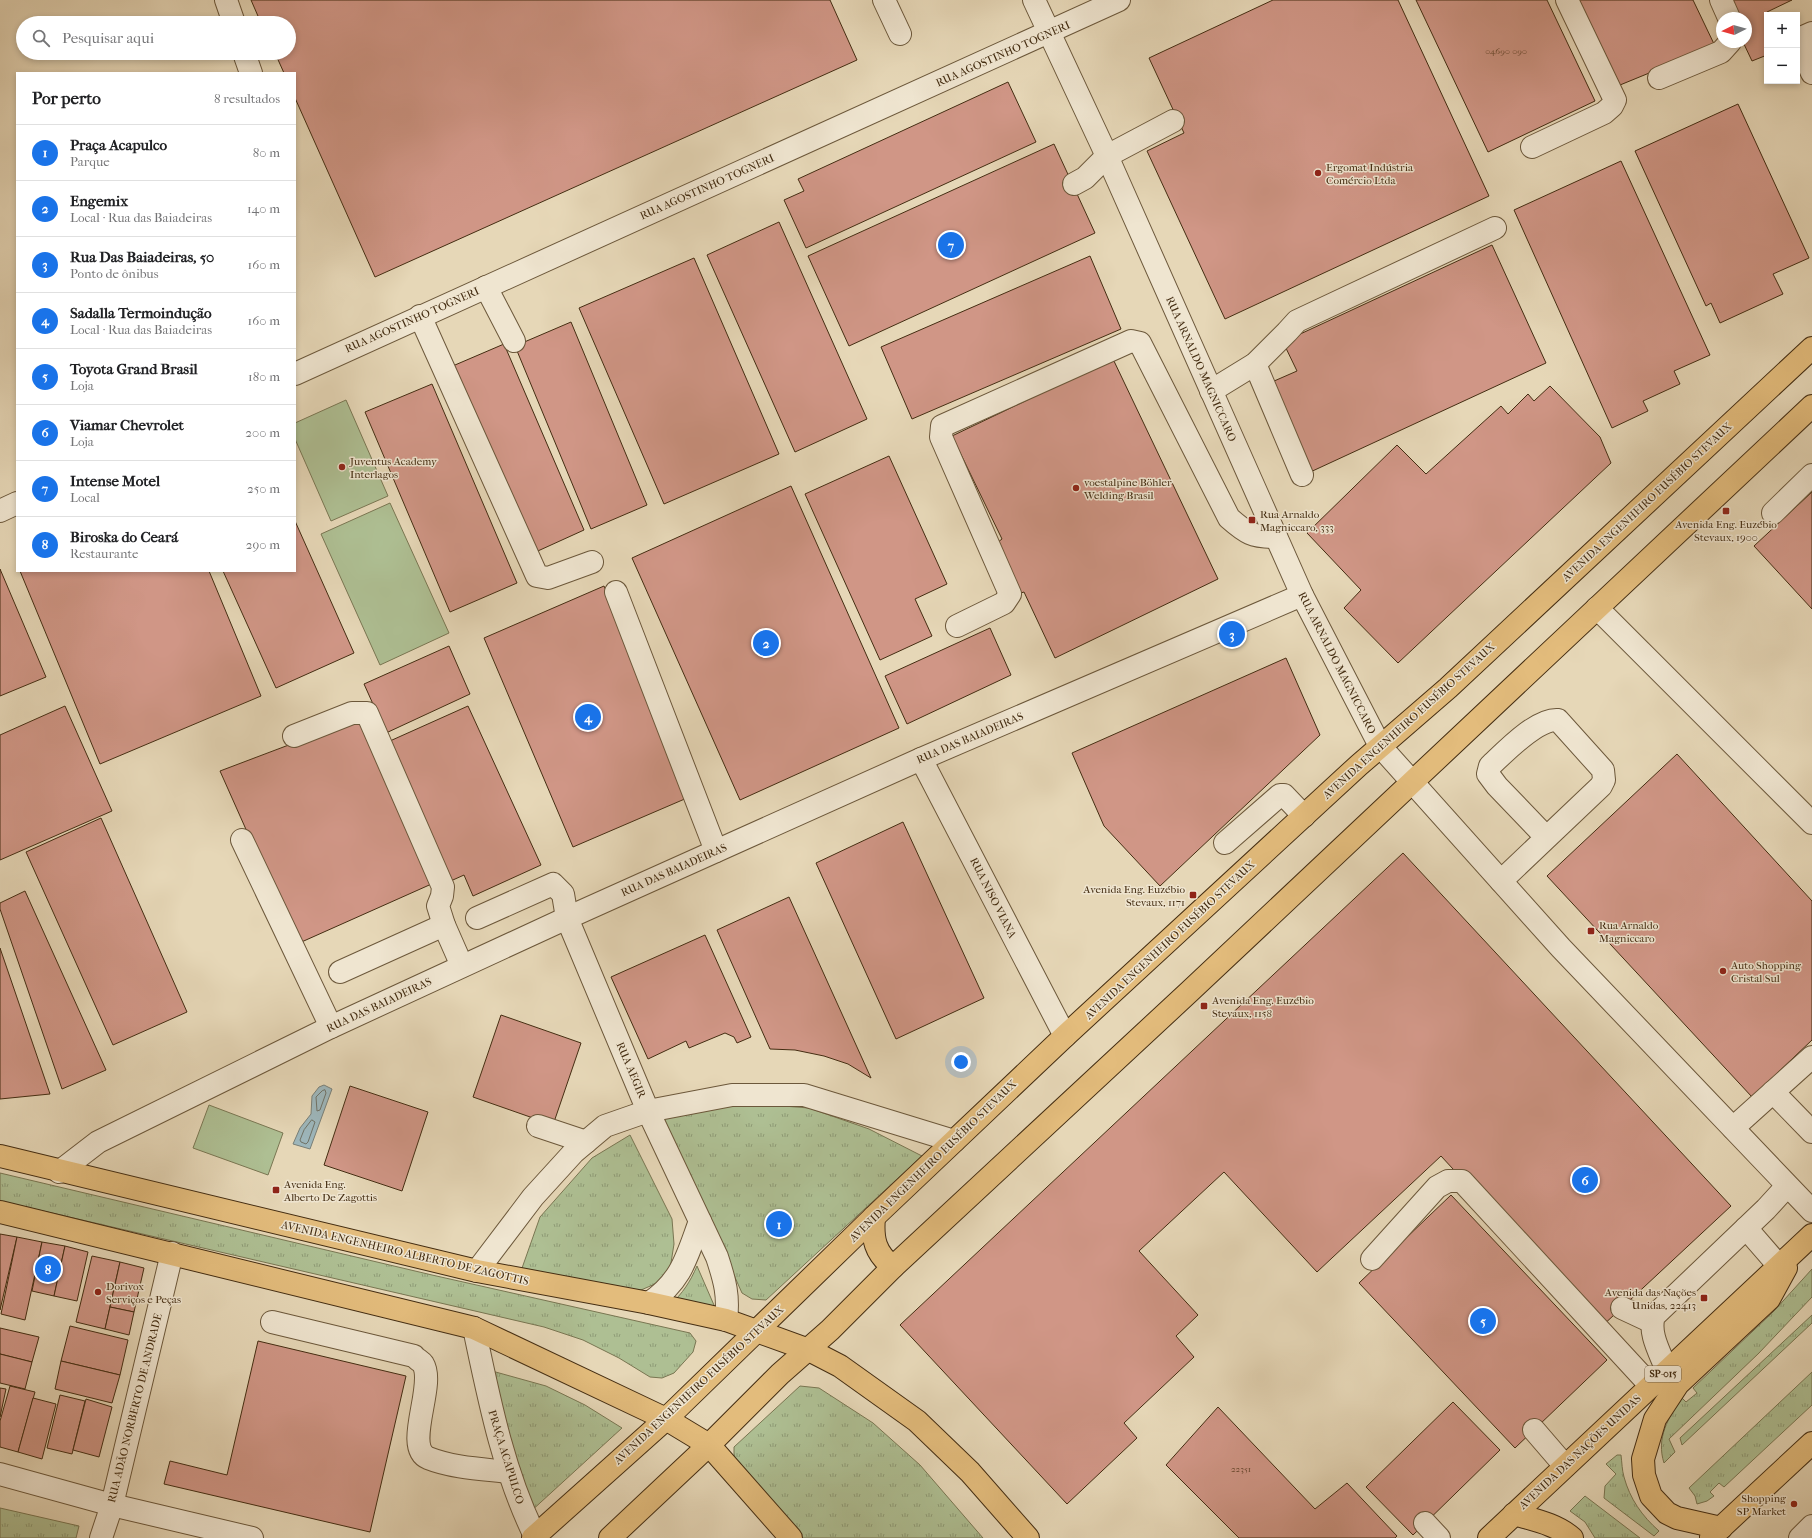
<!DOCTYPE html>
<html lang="pt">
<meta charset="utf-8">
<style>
:root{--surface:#fff;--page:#f2f2f2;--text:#202124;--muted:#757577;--line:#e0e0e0;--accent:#1a73e8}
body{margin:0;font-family:"IM FELL French Canon",serif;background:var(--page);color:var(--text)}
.controls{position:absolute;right:12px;top:12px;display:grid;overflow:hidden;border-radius:0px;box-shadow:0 2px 6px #0003}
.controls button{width:36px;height:36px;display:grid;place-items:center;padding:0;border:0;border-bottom:1px solid var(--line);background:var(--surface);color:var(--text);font:20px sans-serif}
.compass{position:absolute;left:1716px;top:12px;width:36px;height:36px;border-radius:50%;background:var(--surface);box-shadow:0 2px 6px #0003;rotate:265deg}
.you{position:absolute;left:961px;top:1062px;width:14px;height:14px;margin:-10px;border:3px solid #fff;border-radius:50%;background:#1a73e8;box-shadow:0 0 0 6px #1a73e833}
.badge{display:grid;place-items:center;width:26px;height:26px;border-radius:50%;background:var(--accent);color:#fff;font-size:13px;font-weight:700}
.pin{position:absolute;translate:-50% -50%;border:2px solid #fff;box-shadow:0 1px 4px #0006}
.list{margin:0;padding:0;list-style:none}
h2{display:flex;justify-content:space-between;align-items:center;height:52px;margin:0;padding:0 16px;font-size:17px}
h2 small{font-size:13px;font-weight:400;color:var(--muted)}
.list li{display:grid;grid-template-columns:26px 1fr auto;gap:12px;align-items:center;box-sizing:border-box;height:56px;padding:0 16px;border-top:1px solid var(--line)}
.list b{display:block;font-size:15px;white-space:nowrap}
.list p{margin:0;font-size:13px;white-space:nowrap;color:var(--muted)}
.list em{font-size:13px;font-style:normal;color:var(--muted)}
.icon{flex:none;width:22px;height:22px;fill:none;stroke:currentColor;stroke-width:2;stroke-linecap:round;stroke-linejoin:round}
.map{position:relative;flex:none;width:1812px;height:1538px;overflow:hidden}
.search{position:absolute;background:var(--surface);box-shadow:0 2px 6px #0003;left:16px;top:16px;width:280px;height:44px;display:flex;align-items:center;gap:10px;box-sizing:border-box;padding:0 14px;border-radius:22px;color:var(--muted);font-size:15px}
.panel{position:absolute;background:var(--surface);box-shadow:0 2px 6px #0003;left:16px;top:72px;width:280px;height:500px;border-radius:0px}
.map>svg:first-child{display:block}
.grass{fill:url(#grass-tufts);stroke:#797652}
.garden{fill:#aebf93;stroke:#797652}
.water{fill:#9db6bb;stroke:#797f77}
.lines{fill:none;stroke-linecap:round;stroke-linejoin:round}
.shore{stroke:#707266;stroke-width:1}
.building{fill:#d09686;stroke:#442d12}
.minor-casing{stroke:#6c583b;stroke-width:24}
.major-casing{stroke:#442d12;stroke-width:24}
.highway-casing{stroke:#442d12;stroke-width:24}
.minor{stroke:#efe5d0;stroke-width:22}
.major{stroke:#e3bc7c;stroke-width:22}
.highway{stroke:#e3bc7c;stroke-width:22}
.poi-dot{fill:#8f2418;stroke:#efe5d0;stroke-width:1.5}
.labels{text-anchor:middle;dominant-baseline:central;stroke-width:3;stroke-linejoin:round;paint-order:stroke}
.number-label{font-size:9px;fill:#67472f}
.shield{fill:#efe5d0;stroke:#77644b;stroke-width:1}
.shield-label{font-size:10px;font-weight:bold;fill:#442d12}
.street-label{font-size:11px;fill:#442d12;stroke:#efe5d0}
.poi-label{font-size:11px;fill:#442d12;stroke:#efe5d0;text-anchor:start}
</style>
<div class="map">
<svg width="1812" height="1538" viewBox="0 0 1812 1538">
<defs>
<pattern id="grass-tufts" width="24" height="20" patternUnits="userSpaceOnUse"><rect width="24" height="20" fill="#aebf93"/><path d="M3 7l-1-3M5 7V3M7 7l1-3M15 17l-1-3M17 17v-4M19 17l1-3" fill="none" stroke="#8f9c77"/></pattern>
</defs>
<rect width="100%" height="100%" fill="#e6d7b7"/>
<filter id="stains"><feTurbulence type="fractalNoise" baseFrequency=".005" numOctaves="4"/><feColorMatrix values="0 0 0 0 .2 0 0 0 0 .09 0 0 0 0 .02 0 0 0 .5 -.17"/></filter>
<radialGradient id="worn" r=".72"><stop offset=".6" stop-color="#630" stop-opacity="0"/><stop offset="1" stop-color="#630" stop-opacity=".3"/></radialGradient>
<g class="grass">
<polygon points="731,1102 809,1108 869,1129 922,1156 766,1300 752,1299 742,1293 664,1119"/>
<polygon points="630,1135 672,1219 674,1244 670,1269 655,1284 634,1293 521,1271 540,1217 592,1158"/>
<polygon points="0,1173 432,1275 690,1333 696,1341 693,1352 674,1373 662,1378 650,1377 619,1358 583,1340 544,1327 0,1201"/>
<path d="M697,1266L717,1312L670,1305C683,1293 690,1282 697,1266Z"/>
<path d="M1812,1269V1297L1759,1353L1669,1439L1675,1452L1664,1463C1656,1438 1668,1418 1682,1398L1686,1402L1697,1393L1693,1388L1774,1311Z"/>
<polygon points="1812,1315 1812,1323 1682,1445 1680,1438"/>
<polygon points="492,1371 546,1386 585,1405 622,1428 529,1513"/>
<polygon points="1812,1372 1812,1405 1724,1487 1719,1483 1710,1492 1714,1496 1707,1501 1697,1504 1695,1496 1689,1488"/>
<polygon points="800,1386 819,1388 873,1423 920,1465 983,1538 798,1538 734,1464 734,1447"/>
<path d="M1617,1455H1621C1622,1463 1622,1470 1624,1477C1630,1499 1642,1516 1659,1531L1654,1536L1604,1498L1605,1486L1616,1474L1606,1464Z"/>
<polygon points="1585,1496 1640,1538 1595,1538 1585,1522 1570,1511"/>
<polygon points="0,1508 79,1526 76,1538 0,1538"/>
</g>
<g class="garden">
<polygon points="346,400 388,496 331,521 295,439 295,423"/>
<polygon points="390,503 449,633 380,665 321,534"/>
<polygon points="209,1105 283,1133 268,1175 193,1148"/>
</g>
<polygon class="water" points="324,1085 332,1089 310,1149 293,1144 300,1128 311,1114 312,1096 319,1087"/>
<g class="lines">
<g class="shore">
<polygon points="325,1090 326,1093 320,1110 317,1111 316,1097 322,1091"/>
<polygon points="312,1120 315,1122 308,1142 306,1144 301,1142 300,1140 304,1130"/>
</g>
</g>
<g class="building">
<polygon points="251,0 830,0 857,60 375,277 295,98 295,73 284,73 275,53 289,53 289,23 261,23"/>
<polygon points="1273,0 1398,0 1489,196 1225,319 1147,151 1184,133 1149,58"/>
<polygon points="1416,0 1547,0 1595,101 1488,152"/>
<polygon points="1579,0 1693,0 1715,46 1620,85"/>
<polygon points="1724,0 1792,0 1767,12 1768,15 1767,55 1752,61 1743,42 1746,42 1746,18 1732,18"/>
<polygon points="1008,82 1036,142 806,248 784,200 804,191 798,179"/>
<polygon points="1738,104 1809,258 1773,274 1783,294 1720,323 1711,303 1706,306 1635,151"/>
<polygon points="1054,144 1095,233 849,346 808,256"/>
<polygon points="1621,161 1710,355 1674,371 1680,384 1643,401 1648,411 1612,428 1514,210"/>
<polygon points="779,222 867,419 795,452 707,255"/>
<polygon points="1492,245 1546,363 1306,474 1265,385 1297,371 1283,342"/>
<polygon points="1090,256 1121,329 912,419 881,347"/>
<polygon points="694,258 779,454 664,504 579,308"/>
<polygon points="571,322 647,505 591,529 515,346"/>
<polygon points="504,344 584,530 529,555 448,368"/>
<polygon points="1113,359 1218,579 1055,658 1024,592 1012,596 993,546 1002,539 952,436"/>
<polygon points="432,384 517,583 450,612 365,412"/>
<polygon points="1550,386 1600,437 1611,463 1398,663 1344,608 1361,590 1307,533 1397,445 1426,474 1501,406 1508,414 1528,394 1534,401"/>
<polygon points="889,456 947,584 915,599 932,636 880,660 805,494"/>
<polygon points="791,486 899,728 740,800 632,558"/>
<polygon points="1812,492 1812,609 1754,546"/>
<polygon points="295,521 354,653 276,688 223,571 295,571"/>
<polygon points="0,569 46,677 0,696"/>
<polygon points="20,571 209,571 261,696 100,764"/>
<polygon points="604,586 694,795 573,847 484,638"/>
<polygon points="990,628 1011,675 907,724 885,676"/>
<polygon points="449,646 470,694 386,733 364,684"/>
<polygon points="1286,658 1320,735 1160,886 1104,826 1072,753"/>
<polygon points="65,706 112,811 0,860 0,735"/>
<polygon points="468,706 541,865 473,896 464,875 444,884 381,745"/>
<polygon points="360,718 436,882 297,944 220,771"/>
<polygon points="1677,754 1812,901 1812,1040 1752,1097 1547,876"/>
<polygon points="101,818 187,1012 113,1045 26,852"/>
<polygon points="903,822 984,998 896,1039 816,863"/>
<polygon points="1403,853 1731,1206 1600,1328 1441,1156 1317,1272 1224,1172 1139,1251 1198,1315 1176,1336 1194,1357 1124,1423 1137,1438 1067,1504 900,1325"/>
<polygon points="25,891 106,1070 62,1089 0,909 0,903"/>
<polygon points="789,897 871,1078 848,1064 824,1056 795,1050 770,1049 717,930"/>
<polygon points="705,935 751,1037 737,1043 734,1037 725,1033 689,1048 686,1041 648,1059 611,977"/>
<polygon points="0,948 50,1094 0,1099"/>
<polygon points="501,1015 581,1043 553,1125 473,1097"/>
<polygon points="350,1086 428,1112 402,1191 324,1165"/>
<polygon points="1451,1195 1607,1360 1515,1448 1359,1283"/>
<polygon points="0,1234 17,1237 0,1310"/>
<polygon points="17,1237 42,1242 25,1320 1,1314"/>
<polygon points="42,1242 65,1246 54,1296 32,1291"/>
<polygon points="65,1246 88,1252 77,1301 54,1296"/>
<polygon points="92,1256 120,1262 105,1329 76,1322"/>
<polygon points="120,1262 144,1268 134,1312 110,1307"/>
<polygon points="110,1307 134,1312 129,1335 105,1329"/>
<polygon points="70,1326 128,1340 120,1375 61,1361"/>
<polygon points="0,1328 39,1337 32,1362 0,1354"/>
<polygon points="258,1341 406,1376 370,1532 164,1484 170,1461 227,1475"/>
<polygon points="0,1354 32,1362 25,1389 0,1383"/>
<polygon points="61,1361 120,1375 112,1403 55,1389"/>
<polygon points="10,1386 35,1392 18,1452 0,1447 0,1421"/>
<polygon points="0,1388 6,1389 0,1417"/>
<polygon points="60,1395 85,1401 72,1454 47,1448"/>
<polygon points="33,1398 56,1404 42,1459 18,1452"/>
<polygon points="86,1399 112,1407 99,1457 73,1450"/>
<polygon points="1453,1402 1500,1450 1413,1535 1366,1487"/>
<polygon points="1218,1407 1315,1509 1347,1483 1397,1536 1395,1538 1239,1538 1166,1465"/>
</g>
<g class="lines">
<g class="minor-casing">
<g id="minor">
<polyline points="226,0 234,23"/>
<polyline points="884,0 900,34"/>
<polyline points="1034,0 1107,156 1302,595 1380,746 1561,948 1812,1211"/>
<polyline points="1721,0 1729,18"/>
<polyline points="1812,33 1803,37 1804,54 1812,73"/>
<polyline points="244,53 251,73"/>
<polyline points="1659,78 1721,52 1730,42"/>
<polyline points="1532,147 1604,113 1612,106 1615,100 1567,0"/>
<polyline points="1074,184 1085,178 1107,156 1173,121"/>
<polyline points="486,287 514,341"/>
<polyline points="420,316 537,576 548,578 592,562"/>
<polyline points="1255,364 1302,475"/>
<polyline points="295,374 1119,0"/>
<polyline points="1211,391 1255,364 1287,332 1297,321 1495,228"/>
<polyline points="0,511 17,503"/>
<polyline points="1773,513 1812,475"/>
<polyline points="616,592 716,851"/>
<polyline points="1597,608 1812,823"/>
<path d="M957,626L1004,603L1010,594L941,437L942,426L1131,341L1140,343L1229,518C1246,533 1252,537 1276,537"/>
<polyline points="294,736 352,713 367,713 443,887 442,896 438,906 444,925 462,966"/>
<polyline points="921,759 1065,1036"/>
<polyline points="242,840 331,1027"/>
<polyline points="1225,843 1280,795 1284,795 1304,816"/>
<path d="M1501,881L1601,786L1604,780L1603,770L1558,720C1537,718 1505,752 1490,766L1488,774L1497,786L1546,837"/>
<path d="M477,918L553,884L563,894L567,918L648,1111L717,1257C725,1281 729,1296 726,1320"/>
<polyline points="340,972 444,925"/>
<polyline points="1773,1092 1812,1132"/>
<polyline points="538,1126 586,1142"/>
<polyline points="1733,1128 1812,1057"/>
<polyline points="59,1172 98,1142 331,1027 567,918 921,759 1302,595"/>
<polyline points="1746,1228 1779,1266"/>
<polyline points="1372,1259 1437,1187 1448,1181 1462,1181 1651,1386"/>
<polyline points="477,1271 533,1197 574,1152 605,1126 648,1111 732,1095 804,1095 954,1141"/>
<path d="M649,1303C682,1281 687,1256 700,1221"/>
<polyline points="1622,1308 1652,1322"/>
<path d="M272,1322L414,1356C416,1359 421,1361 423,1364C436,1385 403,1447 428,1458C453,1468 483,1469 509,1472"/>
<path d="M474,1328C489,1399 503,1471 535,1536"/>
<path d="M1667,1371C1661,1354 1648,1334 1654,1316L1766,1209L1787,1186"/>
<polyline points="1534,1430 1565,1466"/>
<polyline points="0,1474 112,1505 252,1538"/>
<polyline points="1425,1523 1439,1538"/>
<polyline points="101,1538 112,1505 172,1253"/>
<polyline points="1800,1538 1812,1526"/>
</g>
</g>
<g class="major-casing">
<g id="major">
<polyline points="0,1156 477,1271 649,1303 726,1320 809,1350 840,1366 917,1421 970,1472 1028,1538"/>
<polyline points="0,1212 474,1328 666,1419 709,1445 791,1538"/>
<path d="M874,1217C872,1239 875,1253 893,1267"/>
<polyline points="533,1538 666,1419 874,1217 1065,1036 1359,765 1448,688 1812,348"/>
<polyline points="610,1538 709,1445 780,1374 830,1330 893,1267 1189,992 1812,406"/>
</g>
</g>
<g class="highway-casing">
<g id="highway">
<path d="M1514,1514C1534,1520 1556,1524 1572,1538"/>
<polyline points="1721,1528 1677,1518 1667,1513 1651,1496 1644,1475 1643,1459 1655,1419 1678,1384 1769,1299 1786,1268"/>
<polyline points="1711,1537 1812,1443"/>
<polyline points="1489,1538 1812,1235"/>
</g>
</g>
<use href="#minor" class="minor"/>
<use href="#major" class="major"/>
<use href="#highway" class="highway"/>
</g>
<g class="poi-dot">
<circle cx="1318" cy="173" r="4"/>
<circle cx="342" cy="467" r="4"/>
<circle cx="1076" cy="488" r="4"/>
<rect x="1722" y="507" width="8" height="8" rx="2"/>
<rect x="1248" y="516" width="8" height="8" rx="2"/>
<rect x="1189" y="891" width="8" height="8" rx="2"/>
<rect x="1587" y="927" width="8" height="8" rx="2"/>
<circle cx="1723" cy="971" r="4"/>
<rect x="1200" y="1002" width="8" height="8" rx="2"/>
<rect x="272" y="1186" width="8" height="8" rx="2"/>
<circle cx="98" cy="1292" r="4"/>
<rect x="1700" y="1294" width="8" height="8" rx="2"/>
<circle cx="1794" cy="1504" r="4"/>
</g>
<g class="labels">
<g class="number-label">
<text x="1506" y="51">04690-090</text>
<text x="1241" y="1469">22351</text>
</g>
<rect class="shield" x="1645" y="1366" width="36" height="16" rx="3"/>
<g class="shield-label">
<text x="1663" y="1374">SP-015</text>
</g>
<g class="street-label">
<text transform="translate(1003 54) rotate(-24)">RUA AGOSTINHO TOGNERI</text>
<text transform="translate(707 187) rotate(-24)">RUA AGOSTINHO TOGNERI</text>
<text transform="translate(412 320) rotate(-24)">RUA AGOSTINHO TOGNERI</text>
<text transform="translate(1201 369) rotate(66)">RUA ARNALDO MAGNICCARO</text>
<text transform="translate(1647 502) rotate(-43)">AVENIDA ENGENHEIRO EUSÉBIO STEVAUX</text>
<text transform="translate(1337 663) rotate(63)">RUA ARNALDO MAGNICCARO</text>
<text transform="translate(1409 721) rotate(-42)">AVENIDA ENGENHEIRO EUSÉBIO STEVAUX</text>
<text transform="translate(970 738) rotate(-23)">RUA DAS BAIADEIRAS</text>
<text transform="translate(674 870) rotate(-24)">RUA DAS BAIADEIRAS</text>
<text transform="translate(993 898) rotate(63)">RUA NISO VIANA</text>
<text transform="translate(1170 940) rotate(-43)">AVENIDA ENGENHEIRO EUSÉBIO STEVAUX</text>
<text transform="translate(379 1005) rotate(-25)">RUA DAS BAIADEIRAS</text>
<text transform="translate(631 1070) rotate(67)">RUA AEGIR</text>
<text transform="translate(933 1161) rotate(-44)">AVENIDA ENGENHEIRO EUSÉBIO STEVAUX</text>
<text transform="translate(405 1253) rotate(13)">AVENIDA ENGENHEIRO ALBERTO DE ZAGOTTIS</text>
<text transform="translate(699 1385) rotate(-43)">AVENIDA ENGENHEIRO EUSÉBIO STEVAUX</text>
<text transform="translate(135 1408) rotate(-76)">RUA ADÃO NORBERTO DE ANDRADE</text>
<text transform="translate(1580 1452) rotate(-43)">AVENIDA DAS NAÇÕES UNIDAS</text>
<text transform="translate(506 1457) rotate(73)">PRAÇA ACAPULCO</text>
</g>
<g class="poi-label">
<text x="1326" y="167">Ergomat Indústria<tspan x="1326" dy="13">Comércio Ltda</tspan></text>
<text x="350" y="461">Juventus Academy<tspan x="350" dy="13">Interlagos</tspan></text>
<text x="1084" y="482">voestalpine Böhler<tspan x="1084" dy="13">Welding Brasil</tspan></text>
<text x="1260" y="514">Rua Arnaldo<tspan x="1260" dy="13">Magniccaro, 333</tspan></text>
<text x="1726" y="524" text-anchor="middle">Avenida Eng. Euzébio<tspan x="1726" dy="13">Stevaux, 1900</tspan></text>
<text x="1185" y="889" text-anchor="end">Avenida Eng. Euzébio<tspan x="1185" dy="13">Stevaux, 1171</tspan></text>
<text x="1599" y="925">Rua Arnaldo<tspan x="1599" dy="13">Magniccaro</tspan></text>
<text x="1731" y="965">Auto Shopping<tspan x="1731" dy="13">Cristal Sul</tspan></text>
<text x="1212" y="1000">Avenida Eng. Euzébio<tspan x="1212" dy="13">Stevaux, 1158</tspan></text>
<text x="284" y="1184">Avenida Eng.<tspan x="284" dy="13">Alberto De Zagottis</tspan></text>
<text x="106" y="1286">Dorivox<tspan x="106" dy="13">Serviços e Peças</tspan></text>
<text x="1696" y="1292" text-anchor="end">Avenida das Nações<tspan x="1696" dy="13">Unidas, 22413</tspan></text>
<text x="1786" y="1498" text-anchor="end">Shopping<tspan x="1786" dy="13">SP Market</tspan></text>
</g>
</g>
<rect width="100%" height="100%" filter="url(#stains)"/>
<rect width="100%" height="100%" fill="url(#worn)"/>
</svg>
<div class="controls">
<button>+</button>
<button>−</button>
</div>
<svg class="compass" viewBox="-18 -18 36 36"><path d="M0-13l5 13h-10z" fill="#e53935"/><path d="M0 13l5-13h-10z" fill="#757577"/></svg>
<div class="you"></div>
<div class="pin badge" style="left:779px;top:1224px">1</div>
<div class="pin badge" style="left:766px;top:643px">2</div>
<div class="pin badge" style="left:1232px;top:634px">3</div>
<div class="pin badge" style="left:588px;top:717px">4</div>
<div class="pin badge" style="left:1483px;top:1321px">5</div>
<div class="pin badge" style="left:1585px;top:1180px">6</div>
<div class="pin badge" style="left:951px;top:245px">7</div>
<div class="pin badge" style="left:48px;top:1269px">8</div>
<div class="search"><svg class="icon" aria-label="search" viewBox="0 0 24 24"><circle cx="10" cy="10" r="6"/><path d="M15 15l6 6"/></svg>Pesquisar aqui</div>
<section class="panel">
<h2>Por perto<small>8 resultados</small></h2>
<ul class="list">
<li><span class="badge">1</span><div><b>Praça Acapulco</b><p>Parque</p></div><em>80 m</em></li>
<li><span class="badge">2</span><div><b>Engemix</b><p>Local · Rua das Baiadeiras</p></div><em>140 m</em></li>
<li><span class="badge">3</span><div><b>Rua Das Baiadeiras, 50</b><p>Ponto de ônibus</p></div><em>160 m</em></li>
<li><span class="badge">4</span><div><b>Sadalla Termoindução</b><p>Local · Rua das Baiadeiras</p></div><em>160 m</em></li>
<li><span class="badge">5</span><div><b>Toyota Grand Brasil</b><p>Loja</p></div><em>180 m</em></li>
<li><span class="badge">6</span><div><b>Viamar Chevrolet</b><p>Loja</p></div><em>200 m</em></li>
<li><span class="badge">7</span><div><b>Intense Motel</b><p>Local</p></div><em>250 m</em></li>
<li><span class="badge">8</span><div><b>Biroska do Ceará</b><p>Restaurante</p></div><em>290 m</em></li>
</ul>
</section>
</div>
